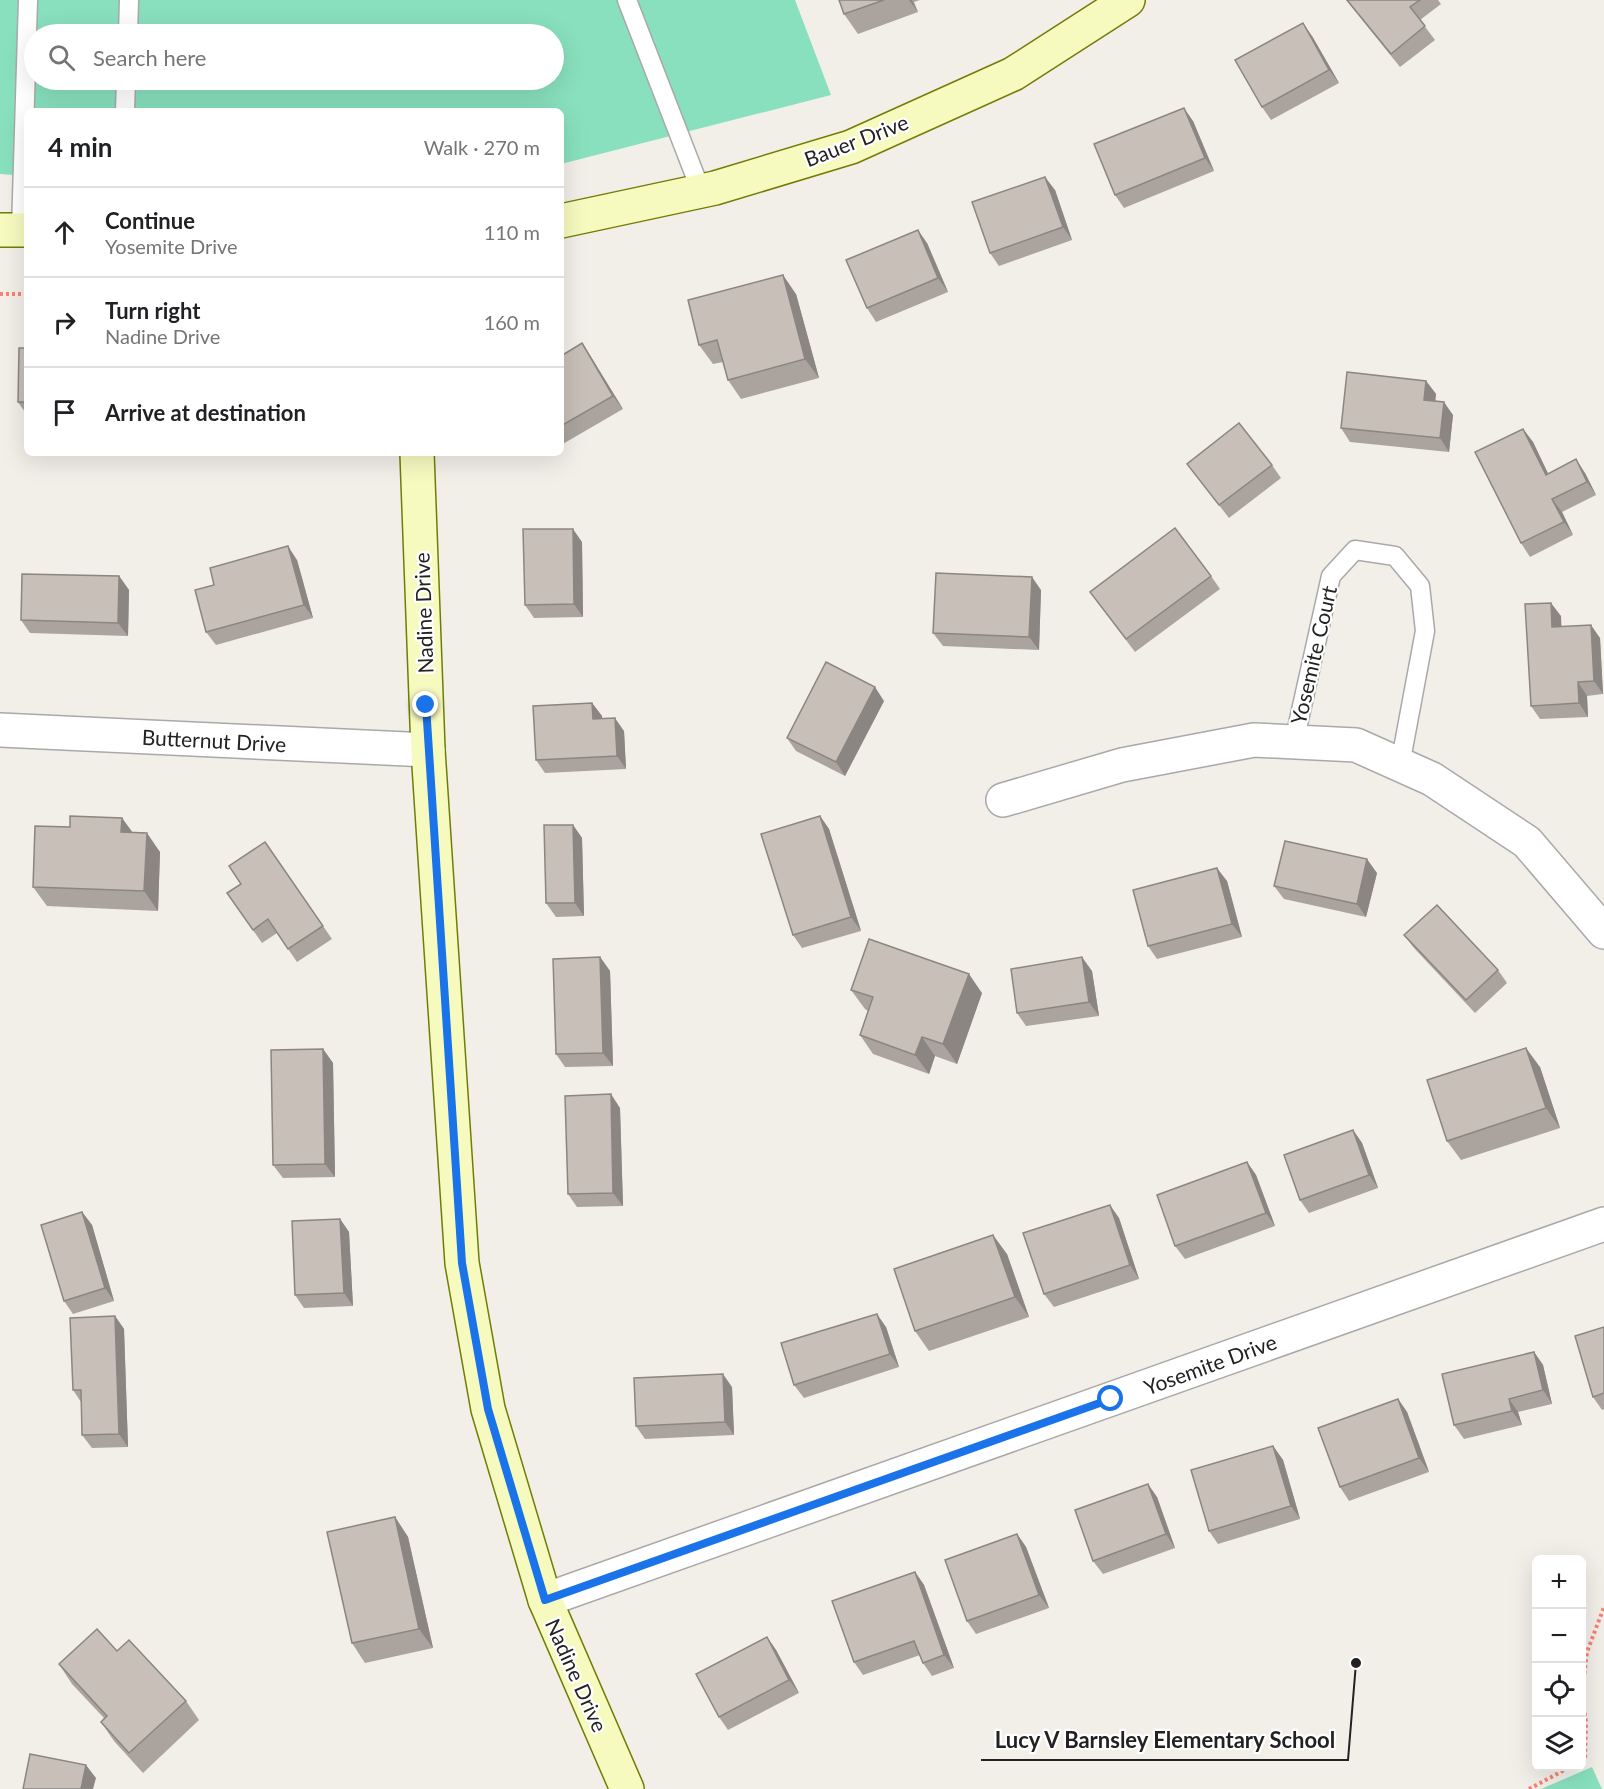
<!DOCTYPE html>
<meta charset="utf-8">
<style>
:root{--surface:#fff;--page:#f2f2f2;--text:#202124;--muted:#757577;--line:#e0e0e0}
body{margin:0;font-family:Lato,sans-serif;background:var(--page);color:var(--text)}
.controls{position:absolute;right:18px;bottom:18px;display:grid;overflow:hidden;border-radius:9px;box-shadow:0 6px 24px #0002}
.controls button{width:54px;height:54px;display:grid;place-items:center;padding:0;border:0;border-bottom:2px solid var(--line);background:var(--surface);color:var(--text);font:30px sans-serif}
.stop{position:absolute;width:18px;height:18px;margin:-14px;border:4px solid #1a73e8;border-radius:50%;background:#fff}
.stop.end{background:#1a73e8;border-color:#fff;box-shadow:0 2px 6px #0008}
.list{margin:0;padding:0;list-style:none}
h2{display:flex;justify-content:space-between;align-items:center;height:78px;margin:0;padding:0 24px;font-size:26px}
h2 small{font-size:20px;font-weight:400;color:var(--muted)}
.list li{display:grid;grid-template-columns:39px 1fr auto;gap:18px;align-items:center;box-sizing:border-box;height:90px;padding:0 24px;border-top:2px solid var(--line)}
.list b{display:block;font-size:22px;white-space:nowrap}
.list p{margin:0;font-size:20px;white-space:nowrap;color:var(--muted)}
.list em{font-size:20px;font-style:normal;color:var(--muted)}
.icon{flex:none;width:33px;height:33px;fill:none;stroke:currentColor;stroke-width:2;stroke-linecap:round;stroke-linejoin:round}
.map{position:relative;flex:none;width:1604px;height:1789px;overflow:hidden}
.search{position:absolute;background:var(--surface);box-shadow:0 6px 24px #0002;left:24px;top:24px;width:540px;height:66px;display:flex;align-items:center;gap:15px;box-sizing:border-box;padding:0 21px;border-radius:33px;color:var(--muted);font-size:22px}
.panel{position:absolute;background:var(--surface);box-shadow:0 6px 24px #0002;left:24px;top:108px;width:540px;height:348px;border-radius:9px}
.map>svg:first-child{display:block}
.pitch{fill:#88e0be;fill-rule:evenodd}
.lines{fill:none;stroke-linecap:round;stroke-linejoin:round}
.lane-casing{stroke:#a9a9a9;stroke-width:21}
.street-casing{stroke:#a9a9a9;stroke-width:36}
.secondary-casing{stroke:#707d05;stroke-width:36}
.path{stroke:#fa8072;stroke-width:4;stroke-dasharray:3 3;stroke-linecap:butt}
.lane{stroke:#fff;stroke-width:18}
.street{stroke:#fff;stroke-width:33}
.secondary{stroke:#f7fabf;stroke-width:33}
.wall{fill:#aba49e}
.shaded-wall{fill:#8b8681}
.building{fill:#c7bfb8;stroke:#8b8681;stroke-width:1.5}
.route{stroke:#1a73e8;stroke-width:8}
.labels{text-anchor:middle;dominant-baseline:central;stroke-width:4.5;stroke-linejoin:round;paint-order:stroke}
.street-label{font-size:21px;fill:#222;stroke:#fff}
.leader{fill:none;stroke:#222;stroke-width:2}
.callout-dot{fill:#222;stroke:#fff;stroke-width:2}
.callout-label{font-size:22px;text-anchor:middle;font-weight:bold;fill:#222;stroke:#fff;stroke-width:4.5;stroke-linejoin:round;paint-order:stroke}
</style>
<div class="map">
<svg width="1604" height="1789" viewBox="0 0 1604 1789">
<rect width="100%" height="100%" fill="#f2efe9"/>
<g class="pitch">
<path d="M0,0H795L831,95L561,164V111H27V176L0,174ZM34,34H554V80H34Z"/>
<polygon points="1592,1767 1602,1789 1541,1789"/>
</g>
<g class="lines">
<g class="lane-casing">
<g id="lane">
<polyline points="627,0 701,191"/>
<polyline points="128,34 129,0"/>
<polyline points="125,111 126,80"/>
<polyline points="21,230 28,0"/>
<polyline points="1294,742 1331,576 1355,550 1395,556 1420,586 1425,631 1400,765"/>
</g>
</g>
<g class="street-casing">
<g id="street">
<polyline points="0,730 428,750"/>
<polyline points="1003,800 1122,765 1254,740 1356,745 1432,779 1527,842 1604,932"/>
<polyline points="545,1600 1604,1224"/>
</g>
</g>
<g class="secondary-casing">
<g id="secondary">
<polyline points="561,221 715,188 851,147 1013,74 1128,0"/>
<polyline points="0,230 27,230"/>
<polyline points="417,453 428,750 462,1263 488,1409 545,1600 627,1789"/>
</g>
</g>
<g class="path">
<polyline points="0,294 27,294"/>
<polyline points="1582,1762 1585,1760 1586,1722 1582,1694 1587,1652 1604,1607"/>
<polyline points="1529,1789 1572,1766"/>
</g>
<use href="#lane" class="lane"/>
<use href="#street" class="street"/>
<use href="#secondary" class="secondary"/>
</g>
<g class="wall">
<polygon points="839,0 920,0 914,2 918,12 858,34 844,14"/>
<polygon points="1346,0 1438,0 1441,4 1420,20 1435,40 1400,67"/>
<polygon points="1312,36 1339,83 1271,120 1262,107"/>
<polygon points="1193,121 1214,171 1124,208 1115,195"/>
<polygon points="1055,190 1072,240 999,266 990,253"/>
<polygon points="927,243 948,292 876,322 867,308"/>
<polygon points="796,294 819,378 741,399 728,380 723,362 713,364 699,345"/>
<polygon points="582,343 591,357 623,409 561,445 561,356"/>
<polygon points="27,348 27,415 18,402"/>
<polygon points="1426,381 1436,394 1435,401 1453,415 1449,452 1350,442 1341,428"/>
<polygon points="1523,429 1533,442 1548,474 1585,473 1596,495 1562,512 1573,535 1530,557 1521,543"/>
<polygon points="1187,464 1272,465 1281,478 1229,518"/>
<polygon points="582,542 583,617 534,618 525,605"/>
<polygon points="297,560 313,618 216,645 206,632"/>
<polygon points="119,576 129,590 128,636 30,633 21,620"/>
<polygon points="1211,576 1220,589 1135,652 1090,592"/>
<polygon points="1041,590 1039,650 943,646 933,633"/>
<polygon points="1561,616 1561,627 1600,638 1603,694 1587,696 1588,717 1540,719 1531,706"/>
<polygon points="884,701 845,776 796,751 787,738"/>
<polygon points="592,703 602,716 602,718 624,731 626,769 545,773 536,760"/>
<polygon points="820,816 829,829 861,931 802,948 793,935"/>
<polygon points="122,818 132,833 160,852 158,911 47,906 33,887 70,827"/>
<polygon points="573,825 582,838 584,916 556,917 546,903"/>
<polygon points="265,842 332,939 297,962 277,933 262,943 227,893 241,884"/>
<polygon points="1377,873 1366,917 1284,899 1274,886"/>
<polygon points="1227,881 1242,937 1157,959 1148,946"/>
<polygon points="1404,935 1498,970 1507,983 1475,1013 1414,948"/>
<polygon points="600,957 610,971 613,1066 565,1067 556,1054"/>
<polygon points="1092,971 1099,1016 1026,1026 1017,1013"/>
<polygon points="851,990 982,993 957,1064 935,1056 929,1074 873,1054 860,1035 868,1011 865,1009"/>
<polygon points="323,1049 333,1063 335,1177 283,1178 273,1165"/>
<polygon points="1540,1067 1560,1128 1461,1160 1447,1141"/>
<polygon points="620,1108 623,1206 577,1207 568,1194"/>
<polygon points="1353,1130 1362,1143 1378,1188 1309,1213 1300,1200"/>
<polygon points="1247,1162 1256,1175 1275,1226 1185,1259 1175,1246"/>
<polygon points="82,1212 92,1225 114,1301 73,1314 64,1301"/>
<polygon points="1119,1218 1139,1279 1054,1307 1044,1294"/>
<polygon points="340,1219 349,1232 353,1306 304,1308 295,1295"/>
<polygon points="1007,1254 1029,1317 929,1351 915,1331"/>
<polygon points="115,1316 124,1329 128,1447 92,1448 82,1435 81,1402 73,1390"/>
<polygon points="886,1327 899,1367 804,1398 794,1385"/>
<polygon points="1604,1327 1604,1409 1602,1410 1593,1397"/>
<polygon points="1534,1352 1543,1365 1552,1404 1518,1412 1522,1425 1464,1439 1454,1425"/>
<polygon points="732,1387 734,1435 645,1439 636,1426"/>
<polygon points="1398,1399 1407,1412 1429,1472 1349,1501 1340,1487"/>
<polygon points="1273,1446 1283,1460 1300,1519 1218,1544 1209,1531"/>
<polygon points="1157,1497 1175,1548 1103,1574 1093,1561"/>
<polygon points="395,1517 408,1537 433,1648 365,1663 352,1643"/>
<polygon points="1017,1534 1026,1547 1049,1608 976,1634 967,1621"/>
<polygon points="915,1572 924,1585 954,1668 932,1676 923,1663 920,1655 863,1675 854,1662"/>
<polygon points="767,1637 776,1650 799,1693 728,1730 719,1717"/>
<polygon points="117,1651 186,1701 199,1720 143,1773 114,1741 101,1722 104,1718 72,1684 59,1664"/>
</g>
<g class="shaded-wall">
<polygon points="909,0 912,0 918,12"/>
<polygon points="1303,23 1312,36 1339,83 1329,70"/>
<polygon points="1184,108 1193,121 1214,171 1205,158"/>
<polygon points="1045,177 1055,190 1072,240 1063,227"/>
<polygon points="918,230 927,243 948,292 938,278"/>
<polygon points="783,275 796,294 819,378 805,359"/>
<polygon points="582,343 591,357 623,409 613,396"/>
<polygon points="1426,381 1436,394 1434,413 1424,400"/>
<polygon points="1444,402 1453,415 1449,452 1440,438"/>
<polygon points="1523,429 1533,442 1555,488 1546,475"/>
<polygon points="1576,459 1585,473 1596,495 1587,482"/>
<polygon points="1552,499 1562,512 1573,535 1564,522"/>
<polygon points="573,529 582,542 583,617 574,604"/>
<polygon points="288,546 297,560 313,618 304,605"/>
<polygon points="119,576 129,590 128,636 118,623"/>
<polygon points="1032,577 1041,590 1039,650 1029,637"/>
<polygon points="1551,603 1561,616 1562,640 1552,627"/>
<polygon points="1591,625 1600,638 1603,694 1594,681"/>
<polygon points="1578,682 1587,696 1588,717 1579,703"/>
<polygon points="875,687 884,701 845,776 836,762"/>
<polygon points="592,703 602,716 603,732 593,719"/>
<polygon points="615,718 624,731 626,769 617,756"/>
<polygon points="820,816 829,829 861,931 851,917"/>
<polygon points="122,818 136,837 121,832"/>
<polygon points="573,825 582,838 584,916 575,903"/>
<polygon points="147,833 160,852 158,911 144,891"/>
<polygon points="1367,859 1377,873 1366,917 1357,904"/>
<polygon points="1217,868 1227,881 1242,937 1232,924"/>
<polygon points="600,957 610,971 613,1066 603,1053"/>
<polygon points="1082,957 1092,971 1099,1016 1089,1002"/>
<polygon points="969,974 982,993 957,1064 943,1044"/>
<polygon points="922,1037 935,1056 929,1074 915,1055"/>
<polygon points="1526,1048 1540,1067 1560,1128 1546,1108"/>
<polygon points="323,1049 333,1063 335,1177 325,1164"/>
<polygon points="611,1094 620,1108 623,1206 613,1193"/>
<polygon points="1353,1130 1362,1143 1378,1188 1369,1175"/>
<polygon points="1247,1162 1256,1175 1275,1226 1266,1213"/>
<polygon points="1110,1205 1119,1218 1139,1279 1130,1265"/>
<polygon points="82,1212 92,1225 114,1301 105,1288"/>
<polygon points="340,1219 349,1232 353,1306 344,1293"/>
<polygon points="993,1235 1007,1254 1029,1317 1015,1297"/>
<polygon points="877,1314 886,1327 899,1367 890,1354"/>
<polygon points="115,1316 124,1329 128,1447 119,1434"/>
<polygon points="1534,1352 1543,1365 1552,1404 1543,1390"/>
<polygon points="723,1374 732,1387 734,1435 725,1422"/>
<polygon points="1398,1399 1407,1412 1429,1472 1419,1458"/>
<polygon points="1509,1399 1518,1412 1522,1425 1512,1411"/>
<polygon points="1273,1446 1283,1460 1300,1519 1291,1506"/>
<polygon points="1148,1484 1157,1497 1175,1548 1166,1534"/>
<polygon points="395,1517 408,1537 433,1648 419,1629"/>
<polygon points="1017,1534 1026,1547 1049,1608 1039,1595"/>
<polygon points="915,1572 924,1585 954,1668 944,1655"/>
<polygon points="767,1637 776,1650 799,1693 789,1680"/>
<polygon points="86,1765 96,1778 93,1789 81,1789"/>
</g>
<g class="building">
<polygon points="839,0 884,0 844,14"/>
<polygon points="1347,0 1420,0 1410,7 1425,26 1391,54"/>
<polygon points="1303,23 1329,70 1262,107 1235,60"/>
<polygon points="1184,108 1205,158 1115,195 1094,144"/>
<polygon points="1045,177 1063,227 990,253 972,202"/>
<polygon points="918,230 938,278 867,308 846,260"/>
<polygon points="783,275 805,359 728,380 717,340 699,345 688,300"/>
<polygon points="582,343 613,396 561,426 561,356"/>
<polygon points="19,348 27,348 27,402 18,402"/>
<polygon points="1347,372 1426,381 1424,400 1444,402 1440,438 1341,428"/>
<polygon points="1239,423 1272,465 1219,505 1187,464"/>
<polygon points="1523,429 1546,475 1576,459 1587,482 1552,499 1564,522 1521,543 1475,452"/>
<polygon points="1175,528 1211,576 1126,639 1090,592"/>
<polygon points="523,529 573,529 574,604 525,605"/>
<polygon points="288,546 304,605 206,632 195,590 214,585 210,568"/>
<polygon points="936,573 1032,577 1029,637 933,633"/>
<polygon points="22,574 119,576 118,623 21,620"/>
<polygon points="1551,603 1552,627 1591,625 1594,681 1578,682 1579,703 1531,706 1525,604"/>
<polygon points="826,662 875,687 836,762 787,738"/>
<polygon points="592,703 593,719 615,718 617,756 536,760 533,706"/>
<polygon points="70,816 122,818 121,832 147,833 144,891 33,887 35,826 70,827"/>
<polygon points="820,816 851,917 793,935 761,834"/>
<polygon points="544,825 573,825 575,903 546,903"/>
<polygon points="1285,841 1367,859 1357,904 1274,886"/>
<polygon points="265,842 323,926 288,949 268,919 253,930 227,893 241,884 229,866"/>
<polygon points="1217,868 1232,924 1148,946 1133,890"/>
<polygon points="1437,905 1498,970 1466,1000 1404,935"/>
<polygon points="869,939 969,974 943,1044 922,1037 915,1055 860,1035 873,997 851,990"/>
<polygon points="600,957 603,1053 556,1054 553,959"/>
<polygon points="1082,957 1089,1002 1017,1013 1011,969"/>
<polygon points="1526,1048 1546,1108 1447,1141 1427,1080"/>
<polygon points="323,1049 325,1164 273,1165 271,1050"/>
<polygon points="611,1094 613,1193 568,1194 565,1096"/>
<polygon points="1353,1130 1369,1175 1300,1200 1284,1155"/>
<polygon points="1247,1162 1266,1213 1175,1246 1157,1195"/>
<polygon points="1110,1205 1130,1265 1044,1294 1023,1233"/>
<polygon points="82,1212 105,1288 64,1301 41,1225"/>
<polygon points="340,1219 344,1293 295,1295 292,1221"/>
<polygon points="993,1235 1015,1297 915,1331 894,1269"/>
<polygon points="877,1314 890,1354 794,1385 781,1343"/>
<polygon points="115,1316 119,1434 82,1435 81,1390 73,1390 70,1318"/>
<polygon points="1604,1327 1604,1393 1593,1397 1575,1336"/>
<polygon points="1534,1352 1543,1390 1509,1399 1512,1411 1454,1425 1442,1374"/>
<polygon points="723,1374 725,1422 636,1426 634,1378"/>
<polygon points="1398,1399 1419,1458 1340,1487 1318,1428"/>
<polygon points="1273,1446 1291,1506 1209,1531 1191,1470"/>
<polygon points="1148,1484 1166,1534 1093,1561 1075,1510"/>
<polygon points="395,1517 419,1629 352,1643 327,1532"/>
<polygon points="1017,1534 1039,1595 967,1621 945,1560"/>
<polygon points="915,1572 944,1655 923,1663 914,1641 854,1662 832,1601"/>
<polygon points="97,1629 117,1651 129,1640 186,1701 129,1753 101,1722 107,1716 59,1664"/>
<polygon points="767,1637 789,1680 719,1717 696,1674"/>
<polygon points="30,1754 86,1765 81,1789 23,1789"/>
</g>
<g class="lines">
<polyline class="route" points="426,705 462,1263 488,1409 545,1600 1111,1399"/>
</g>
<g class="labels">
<g class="street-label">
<text transform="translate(856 140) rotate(-21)">Bauer Drive</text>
<text transform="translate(423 613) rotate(-92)">Nadine Drive</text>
<text transform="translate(1313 655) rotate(-77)">Yosemite Court</text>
<text transform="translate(214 740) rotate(3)">Butternut Drive</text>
<text transform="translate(1210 1364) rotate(-20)">Yosemite Drive</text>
<text transform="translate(577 1675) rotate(66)">Nadine Drive</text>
</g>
</g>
<path class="leader" d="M1356 1663L1348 1760H981"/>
<circle class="callout-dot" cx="1356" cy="1663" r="6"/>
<g class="callout-label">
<text x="1165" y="1748">Lucy V Barnsley Elementary School</text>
</g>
</svg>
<div class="controls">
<button>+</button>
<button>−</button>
<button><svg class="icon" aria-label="locate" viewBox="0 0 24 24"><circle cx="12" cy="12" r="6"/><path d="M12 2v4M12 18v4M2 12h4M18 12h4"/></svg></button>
<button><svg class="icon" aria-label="layers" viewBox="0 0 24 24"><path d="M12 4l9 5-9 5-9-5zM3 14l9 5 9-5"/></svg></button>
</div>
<div class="stop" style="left:1111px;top:1399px"></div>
<div class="stop end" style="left:426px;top:705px"></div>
<div class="search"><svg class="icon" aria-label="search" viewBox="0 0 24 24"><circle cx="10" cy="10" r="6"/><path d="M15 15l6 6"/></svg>Search here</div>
<section class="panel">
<h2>4 min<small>Walk · 270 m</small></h2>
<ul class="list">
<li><svg class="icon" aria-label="ahead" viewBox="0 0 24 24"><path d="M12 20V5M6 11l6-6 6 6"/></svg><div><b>Continue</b><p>Yosemite Drive</p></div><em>110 m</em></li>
<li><svg class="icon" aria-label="right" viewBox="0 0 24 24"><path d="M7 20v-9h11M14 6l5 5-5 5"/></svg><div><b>Turn right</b><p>Nadine Drive</p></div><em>160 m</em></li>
<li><svg class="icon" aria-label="arrive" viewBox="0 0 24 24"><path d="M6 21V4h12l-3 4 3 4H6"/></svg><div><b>Arrive at destination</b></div></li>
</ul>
</section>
</div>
